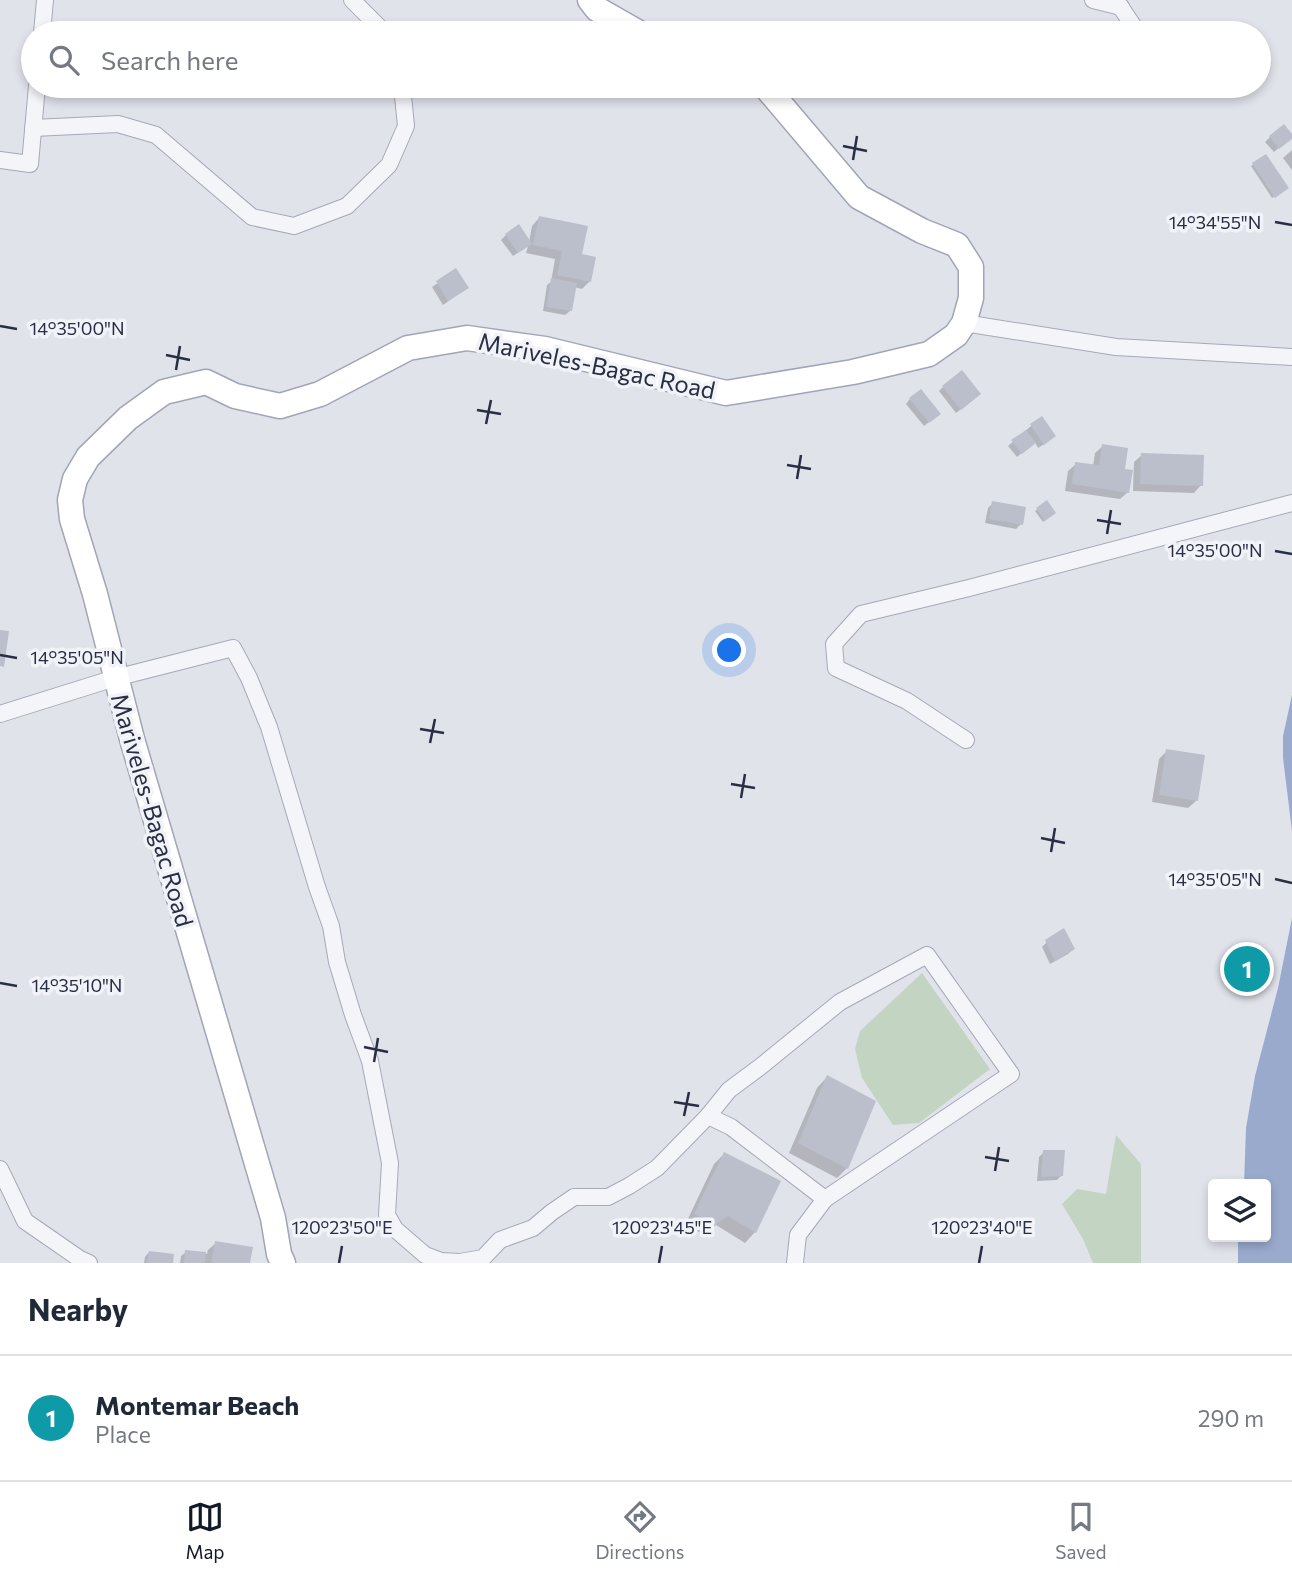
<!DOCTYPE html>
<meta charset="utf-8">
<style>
:root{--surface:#fff;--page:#f2f2f3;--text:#1f2937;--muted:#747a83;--line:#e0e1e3;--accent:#111827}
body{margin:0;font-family:Commissioner,sans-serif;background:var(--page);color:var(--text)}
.controls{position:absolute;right:21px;bottom:21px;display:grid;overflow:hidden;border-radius:7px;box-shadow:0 4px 10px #0003}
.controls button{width:63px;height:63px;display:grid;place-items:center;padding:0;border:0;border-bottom:2px solid var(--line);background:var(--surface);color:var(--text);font:35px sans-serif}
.you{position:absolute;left:730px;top:651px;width:24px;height:24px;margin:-18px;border:5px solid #fff;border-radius:50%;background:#1a73e8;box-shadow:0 0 0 10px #1a73e833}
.badge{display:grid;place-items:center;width:46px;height:46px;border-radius:50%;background:var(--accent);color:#fff;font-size:23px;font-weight:700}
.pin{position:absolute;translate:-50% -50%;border:4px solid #fff;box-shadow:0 2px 7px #0006}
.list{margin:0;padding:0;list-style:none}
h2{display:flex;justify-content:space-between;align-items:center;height:91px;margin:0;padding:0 28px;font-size:30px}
h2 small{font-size:23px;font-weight:400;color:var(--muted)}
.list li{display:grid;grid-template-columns:46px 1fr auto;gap:21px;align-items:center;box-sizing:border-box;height:126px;padding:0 28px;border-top:2px solid var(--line)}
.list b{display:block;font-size:26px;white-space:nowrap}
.list p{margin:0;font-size:23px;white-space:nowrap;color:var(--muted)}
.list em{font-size:23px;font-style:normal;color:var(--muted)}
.icon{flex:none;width:38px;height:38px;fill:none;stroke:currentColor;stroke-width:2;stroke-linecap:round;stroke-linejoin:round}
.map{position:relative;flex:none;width:1292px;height:1263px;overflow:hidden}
.search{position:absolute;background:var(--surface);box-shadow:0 4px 10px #0003;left:21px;right:21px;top:21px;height:77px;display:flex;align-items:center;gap:18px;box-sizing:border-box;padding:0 24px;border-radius:38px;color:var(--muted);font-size:26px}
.sheet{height:217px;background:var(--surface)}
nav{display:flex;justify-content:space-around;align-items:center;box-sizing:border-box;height:98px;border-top:2px solid var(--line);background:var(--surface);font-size:19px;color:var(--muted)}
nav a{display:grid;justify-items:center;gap:4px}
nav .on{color:var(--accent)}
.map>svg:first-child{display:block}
.green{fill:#c3d5c2}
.water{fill:#9aaacd}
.shadow{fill:#0003}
.building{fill:#bbbecb}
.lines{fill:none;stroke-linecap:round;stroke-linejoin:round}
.minor-casing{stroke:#a6a9b6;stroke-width:18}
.primary-casing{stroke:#a0a5b7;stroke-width:27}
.minor{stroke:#f4f5f9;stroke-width:16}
.primary{stroke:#fff;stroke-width:24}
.ticks{fill:none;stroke:#282e44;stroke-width:2.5}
.labels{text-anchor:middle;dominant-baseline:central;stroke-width:7;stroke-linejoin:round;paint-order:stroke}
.street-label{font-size:24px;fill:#282e44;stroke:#f1f3f8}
.ticks-label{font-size:18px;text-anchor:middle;fill:#282e44;stroke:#f1f3f8;stroke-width:7;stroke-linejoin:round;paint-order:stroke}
</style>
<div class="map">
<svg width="1292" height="1263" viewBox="0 0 1292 1263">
<rect width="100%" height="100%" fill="#e1e3eb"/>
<g class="green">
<polygon points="922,973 990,1069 919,1123 893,1125 862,1078 855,1049 860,1031"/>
<polygon points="1116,1135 1141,1164 1141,1263 1093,1263 1083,1239 1062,1204 1077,1189 1106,1194"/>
</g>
<g class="water">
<polygon points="1292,695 1292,831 1283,758 1283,736"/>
<polygon points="1292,918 1292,1263 1238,1263 1238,1237 1266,1237 1266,1184 1244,1184 1246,1128 1255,1076 1278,988"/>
</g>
<g class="shadow">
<polygon points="1270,137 1287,141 1274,152 1265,142"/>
<polygon points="1292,150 1292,170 1283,158"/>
<polygon points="1266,156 1285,190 1272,198 1251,166"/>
<polygon points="539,218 580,255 590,281 582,289 574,287 570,311 565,315 543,311 547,285 551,282 555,259 526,253 528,246 513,256 501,240 506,235 529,242 532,226"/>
<polygon points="456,271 467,288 443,305 432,287"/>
<polygon points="943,387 974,399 956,413 939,391"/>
<polygon points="910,399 934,418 924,426 906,404"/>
<polygon points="1042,418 1049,441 1038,448 1035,442 1017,457 1008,446 1031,426"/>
<polygon points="1103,446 1123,470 1128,492 1120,499 1065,491 1068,471 1076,464 1093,466 1095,453"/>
<polygon points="1142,455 1201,485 1194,493 1133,491 1134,462"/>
<polygon points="993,503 1021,524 1016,529 985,523 988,508"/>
<polygon points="1046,503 1054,513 1043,522 1035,511"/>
<polygon points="1167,751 1196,801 1188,808 1152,802 1159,759"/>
<polygon points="1047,942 1073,949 1068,954 1050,964 1042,947"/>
<polygon points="827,1077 847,1168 837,1178 789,1153 817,1088"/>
<polygon points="1044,1152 1062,1175 1057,1180 1037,1181 1039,1157"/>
<polygon points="724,1154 778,1182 755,1232 745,1243 716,1225 703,1234 685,1225 714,1164"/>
<polygon points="216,1243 248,1263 180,1263 181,1256 186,1252 207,1254 208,1250"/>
<polygon points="149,1252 171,1263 144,1263 145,1257"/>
</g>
<g class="building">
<polygon points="1284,124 1292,134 1292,139 1279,149 1269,136"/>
<polygon points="1266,154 1289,188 1275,198 1252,163"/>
<polygon points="539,216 588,226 582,254 596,257 591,282 557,275 562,251 533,245"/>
<polygon points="519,224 532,244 518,253 505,234"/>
<polygon points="456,268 469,288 448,301 436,281"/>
<polygon points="551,278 577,283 572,311 546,307"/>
<polygon points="962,370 981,394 961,410 942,386"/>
<polygon points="921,389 941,414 929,423 909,398"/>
<polygon points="1042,416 1056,436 1044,445 1030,424"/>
<polygon points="1026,430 1036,443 1022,454 1011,440"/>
<polygon points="1102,444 1128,448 1125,469 1133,470 1129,493 1072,484 1075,462 1099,465"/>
<polygon points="1141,453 1204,455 1203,486 1140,484"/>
<polygon points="1047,500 1056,513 1045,521 1036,508"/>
<polygon points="992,501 1026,507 1023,525 989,519"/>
<polygon points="0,630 9,631 4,667 0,666"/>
<polygon points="1166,749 1205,755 1198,801 1159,795"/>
<polygon points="1064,928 1075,949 1055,961 1045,940"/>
<polygon points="827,1075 876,1101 848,1169 798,1143"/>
<polygon points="1043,1150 1065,1150 1063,1176 1041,1177"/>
<polygon points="724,1152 781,1181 756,1233 728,1216 715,1225 694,1214"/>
<polygon points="215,1241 253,1247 250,1263 211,1263"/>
<polygon points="185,1250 206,1252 205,1263 184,1263"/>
<polygon points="149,1251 174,1254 173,1263 147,1263"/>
</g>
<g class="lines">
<g class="minor-casing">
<g id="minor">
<polyline points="352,0 380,28 382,33"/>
<polyline points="1093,0 1121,7"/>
<polyline points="1116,0 1138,33"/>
<polyline points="42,33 45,0"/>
<polyline points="1173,86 1174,87"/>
<polyline points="33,128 118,124 156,135 252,217 294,226 347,206 389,165 406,126 402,86"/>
<polyline points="0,160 30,164 37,86"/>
<polyline points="964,323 1116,347 1292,357"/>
<polyline points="0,714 115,678 233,648 249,678 269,727 317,887 331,926 337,962 353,1015 370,1061 390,1163 387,1215 395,1229 425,1255 441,1261 460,1262 483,1258 500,1240 533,1228 552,1212 574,1197 608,1197 629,1186 657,1168 708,1116 729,1090 760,1067 840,1002 927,955 1011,1074 825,1199"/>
<polyline points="966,740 907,701 836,668 834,644 861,614 969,588 1292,503"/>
<polyline points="708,1116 731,1127 825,1199 798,1235 795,1263"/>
<polyline points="0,1169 25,1221 80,1259 89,1263"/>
</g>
</g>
<g class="primary-casing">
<g id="primary">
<polyline points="590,0 597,9 639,33"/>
<polyline points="283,1263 279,1254 273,1218 132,739 95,594 72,519 70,500 75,479 88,457 128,418 164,392 206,382 235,396 280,406 320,394 408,348 467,338 545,349 726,393 853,372 929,354 956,335 964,323 971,298 971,267 957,245 922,231 859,197 765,86"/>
</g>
</g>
<use href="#minor" class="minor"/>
<use href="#primary" class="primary"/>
</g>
<path class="ticks" d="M843,146L867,151M853,160L857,136M1275,222L1292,225M0,326L17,329M166,355L190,360M176,370L180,346M477,410L501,414M486,424L491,400M787,465L811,469M797,479L801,455M1097,520L1121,524M1107,534L1111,510M1275,551L1292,554M0,655L17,658M420,729L444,733M430,743L435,719M731,784L755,788M741,798L745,774M1041,838L1065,843M1051,852L1055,828M1275,879L1292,883M0,983L17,986M364,1047L388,1052M374,1062L378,1038M674,1102L699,1106M684,1116L689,1092M985,1157L1009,1161M995,1171L999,1147M339,1263L342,1246M659,1263L662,1246M979,1263L982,1246"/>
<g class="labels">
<g class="street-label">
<text transform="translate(597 365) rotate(12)">Mariveles-Bagac Road</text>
<text transform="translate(153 810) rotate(74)">Mariveles-Bagac Road</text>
</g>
</g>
<g class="ticks-label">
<text x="1215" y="229">14°34'55"N</text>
<text x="77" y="335">14°35'00"N</text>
<text x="1215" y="557">14°35'00"N</text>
<text x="77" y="664">14°35'05"N</text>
<text x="1215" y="886">14°35'05"N</text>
<text x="77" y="992">14°35'10"N</text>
<text x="342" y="1234">120°23'50"E</text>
<text x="662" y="1234">120°23'45"E</text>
<text x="982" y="1234">120°23'40"E</text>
</g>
</svg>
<div class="controls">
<button><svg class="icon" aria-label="layers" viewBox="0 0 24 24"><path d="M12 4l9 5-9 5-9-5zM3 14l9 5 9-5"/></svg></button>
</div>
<div class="you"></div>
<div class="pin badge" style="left:1247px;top:969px;background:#0f9aa8">1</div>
<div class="search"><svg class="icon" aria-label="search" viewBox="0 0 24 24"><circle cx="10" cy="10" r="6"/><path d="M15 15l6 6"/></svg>Search here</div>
</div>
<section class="sheet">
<h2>Nearby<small></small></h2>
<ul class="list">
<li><span class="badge" style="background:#0f9aa8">1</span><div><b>Montemar Beach</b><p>Place</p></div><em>290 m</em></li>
</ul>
</section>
<nav>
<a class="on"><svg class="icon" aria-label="map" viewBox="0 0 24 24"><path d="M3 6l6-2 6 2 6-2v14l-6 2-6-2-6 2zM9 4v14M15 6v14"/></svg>Map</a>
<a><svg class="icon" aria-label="directions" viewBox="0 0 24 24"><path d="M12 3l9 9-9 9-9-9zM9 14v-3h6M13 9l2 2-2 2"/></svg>Directions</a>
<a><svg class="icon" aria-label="saved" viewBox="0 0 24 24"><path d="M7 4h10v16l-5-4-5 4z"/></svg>Saved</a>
</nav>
